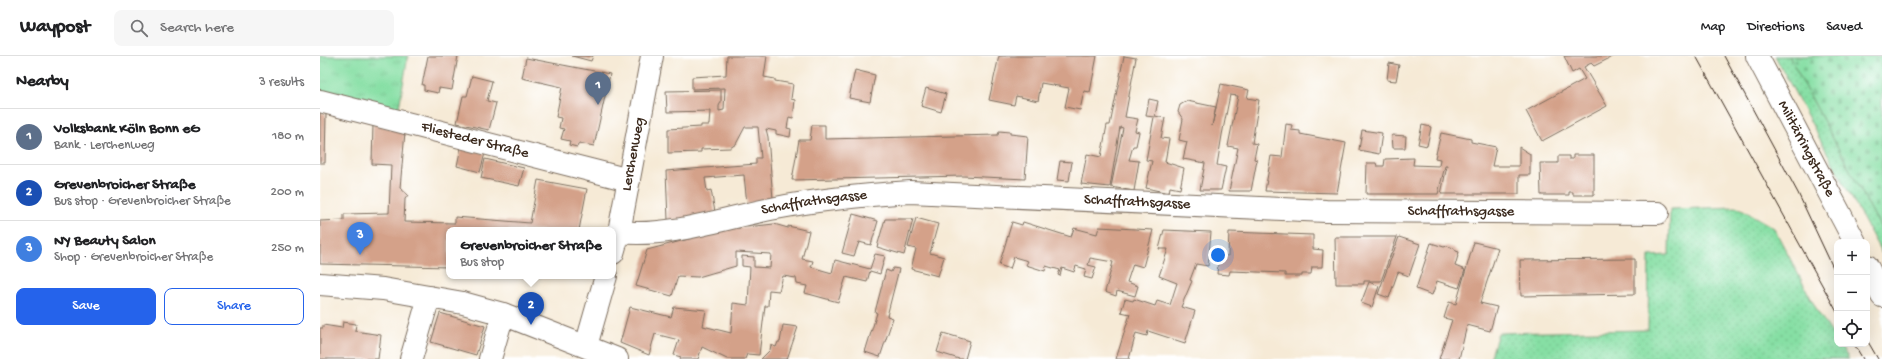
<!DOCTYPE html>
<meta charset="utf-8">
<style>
:root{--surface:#fff;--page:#f6f6f6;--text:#202124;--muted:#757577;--line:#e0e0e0;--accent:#2563eb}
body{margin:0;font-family:"Gochi Hand",sans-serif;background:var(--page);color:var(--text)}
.controls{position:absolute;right:12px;bottom:12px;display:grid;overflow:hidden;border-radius:8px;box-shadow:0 4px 16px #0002}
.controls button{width:36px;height:36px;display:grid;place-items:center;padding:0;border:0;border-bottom:1px solid var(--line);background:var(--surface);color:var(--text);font:20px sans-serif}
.you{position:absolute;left:898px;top:199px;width:14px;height:14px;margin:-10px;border:3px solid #fff;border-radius:50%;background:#1a73e8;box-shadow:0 0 0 6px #1a73e833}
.badge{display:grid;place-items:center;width:26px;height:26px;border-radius:50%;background:var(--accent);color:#fff;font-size:13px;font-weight:700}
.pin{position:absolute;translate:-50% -33px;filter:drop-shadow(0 1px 2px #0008)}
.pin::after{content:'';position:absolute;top:21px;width:14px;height:12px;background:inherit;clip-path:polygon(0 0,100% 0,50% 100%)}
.popup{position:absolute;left:126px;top:171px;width:170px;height:52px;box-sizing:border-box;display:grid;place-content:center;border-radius:8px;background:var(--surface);filter:drop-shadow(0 1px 3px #0005);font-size:13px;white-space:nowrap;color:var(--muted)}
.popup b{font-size:15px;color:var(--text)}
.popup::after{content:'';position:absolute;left:50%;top:100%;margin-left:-8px;border:8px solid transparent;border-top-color:var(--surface)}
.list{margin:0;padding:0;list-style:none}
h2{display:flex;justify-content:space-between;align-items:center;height:52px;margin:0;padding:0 16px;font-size:17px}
h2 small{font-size:13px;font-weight:400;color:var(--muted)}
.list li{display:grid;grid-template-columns:26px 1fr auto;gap:12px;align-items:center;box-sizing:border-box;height:56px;padding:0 16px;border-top:1px solid var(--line)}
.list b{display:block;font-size:15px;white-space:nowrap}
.list p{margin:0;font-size:13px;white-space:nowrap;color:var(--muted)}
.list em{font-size:13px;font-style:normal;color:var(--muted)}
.actions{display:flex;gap:8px;padding:12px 16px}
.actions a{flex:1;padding:9px 0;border:1px solid var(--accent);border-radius:8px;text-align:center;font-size:14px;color:var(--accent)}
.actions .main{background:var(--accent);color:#fff}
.icon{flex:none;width:22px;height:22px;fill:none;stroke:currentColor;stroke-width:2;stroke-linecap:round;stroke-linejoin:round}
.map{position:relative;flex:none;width:1562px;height:303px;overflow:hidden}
header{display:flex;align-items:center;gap:24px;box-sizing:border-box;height:56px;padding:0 20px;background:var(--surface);border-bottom:1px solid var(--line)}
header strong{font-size:19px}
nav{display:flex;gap:22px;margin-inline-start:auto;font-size:14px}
.search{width:280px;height:36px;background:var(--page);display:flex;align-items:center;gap:10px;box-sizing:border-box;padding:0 14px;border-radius:8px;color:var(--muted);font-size:15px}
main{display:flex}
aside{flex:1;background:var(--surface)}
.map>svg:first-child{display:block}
.grass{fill:url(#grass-dots);stroke:#608461}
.cemetery{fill:url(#cemetery-stones);stroke:#608461}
.park{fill:url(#park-tufts);stroke:#608461}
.building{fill:#d4a189}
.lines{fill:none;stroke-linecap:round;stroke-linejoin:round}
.minor-casing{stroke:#7c6d5e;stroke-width:24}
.major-casing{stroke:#7c6d5e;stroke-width:24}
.minor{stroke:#fff;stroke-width:22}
.major{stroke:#fff;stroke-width:22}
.tram{stroke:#3b2a1e;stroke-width:1}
.labels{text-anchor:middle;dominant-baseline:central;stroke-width:3;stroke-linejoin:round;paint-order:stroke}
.street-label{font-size:15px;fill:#3b2a1e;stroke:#fff}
</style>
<header>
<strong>Waypost</strong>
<div class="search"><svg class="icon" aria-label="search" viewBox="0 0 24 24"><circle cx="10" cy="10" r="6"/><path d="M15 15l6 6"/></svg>Search here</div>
<nav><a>Map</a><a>Directions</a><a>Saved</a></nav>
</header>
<main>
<aside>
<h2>Nearby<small>3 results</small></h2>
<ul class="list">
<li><span class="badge" style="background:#5c6f8a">1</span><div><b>Volksbank Köln Bonn eG</b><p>Bank · Lerchenweg</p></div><em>180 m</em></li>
<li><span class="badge" style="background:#1a4fb4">2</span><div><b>Grevenbroicher Straße</b><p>Bus stop · Grevenbroicher Straße</p></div><em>200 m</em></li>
<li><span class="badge" style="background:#3f7fe0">3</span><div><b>NY Beauty Salon</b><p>Shop · Grevenbroicher Straße</p></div><em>250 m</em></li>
</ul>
<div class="actions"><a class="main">Save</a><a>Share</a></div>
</aside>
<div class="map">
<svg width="1562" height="303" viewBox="0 0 1562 303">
<defs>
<pattern id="grass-dots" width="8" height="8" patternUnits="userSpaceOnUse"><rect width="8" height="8" fill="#86dfa4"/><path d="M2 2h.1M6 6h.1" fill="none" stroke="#75c08d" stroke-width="1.8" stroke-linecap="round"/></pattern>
<pattern id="cemetery-stones" width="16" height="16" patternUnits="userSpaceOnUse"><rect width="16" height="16" fill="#86dfa4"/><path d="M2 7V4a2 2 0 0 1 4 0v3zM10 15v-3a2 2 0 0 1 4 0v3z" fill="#75c08d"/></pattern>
<pattern id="park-tufts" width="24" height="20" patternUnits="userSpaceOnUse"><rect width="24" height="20" fill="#86dfa4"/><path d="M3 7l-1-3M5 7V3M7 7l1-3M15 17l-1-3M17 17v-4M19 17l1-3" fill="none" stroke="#75c08d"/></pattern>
</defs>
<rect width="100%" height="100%" fill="#fff"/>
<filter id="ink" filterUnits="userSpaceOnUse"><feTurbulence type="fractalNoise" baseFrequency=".025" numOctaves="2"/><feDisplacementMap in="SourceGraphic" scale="8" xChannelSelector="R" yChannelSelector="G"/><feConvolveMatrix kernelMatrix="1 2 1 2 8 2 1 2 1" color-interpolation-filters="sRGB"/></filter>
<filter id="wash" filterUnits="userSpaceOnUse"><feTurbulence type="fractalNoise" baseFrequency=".012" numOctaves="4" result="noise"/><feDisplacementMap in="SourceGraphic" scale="16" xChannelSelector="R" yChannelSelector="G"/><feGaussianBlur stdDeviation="0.9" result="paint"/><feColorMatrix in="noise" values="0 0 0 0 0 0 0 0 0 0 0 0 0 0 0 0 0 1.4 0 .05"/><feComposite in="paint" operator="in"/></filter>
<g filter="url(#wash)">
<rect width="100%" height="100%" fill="#f6ead6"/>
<g class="grass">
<polygon points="1455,0 1469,0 1562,174 1562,198"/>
<polygon points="1418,151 1454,172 1498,256 1517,285 1517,288 1519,288 1529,303 1170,303 1178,277 1328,274 1329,200 1349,199 1350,153"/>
</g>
<polygon class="cemetery" points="1469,0 1562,0 1562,174"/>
<polygon class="park" points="0,0 88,0 78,57 0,39"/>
<g id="blocks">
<g class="building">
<polygon points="108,0 138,0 132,34 119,32 118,37 104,34 104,29 102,29"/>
<polygon points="252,0 273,0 271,5"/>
<polygon points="407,0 447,0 444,21 455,23 455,25 473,28 471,43 475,44 473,62 469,61 467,72 471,73 470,81 456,78 456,75 446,73 448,81 453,143 427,148 424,119 385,122 387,135 391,134 395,156 374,162 348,164 346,115 436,108 436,102 441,102 438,71 425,71 416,88 410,92 381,93 381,96 348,97 348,73 381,71 381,69 389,69 390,55 347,56 346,35 401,34 401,46 399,50 399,55 404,54 405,32 372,33 372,21 406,19"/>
<polygon points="679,0 777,0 770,36 764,35 760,54 745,51 749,32 721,27 718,45 696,40 694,49 669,44"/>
<polygon points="804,0 816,2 805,61 818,63 815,75 819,76 816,90 813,90 809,104 819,105 814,135 791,131 803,72 800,71 790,131 761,128 767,98 781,101 787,69 790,69"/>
<polygon points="1244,0 1294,0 1274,10 1271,7 1264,11 1287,50 1222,85 1206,55 1265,23 1259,13 1252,17"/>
<polygon points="206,2 290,18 274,90 259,87 257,91 249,89 250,85 241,83 244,73 239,72 241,62 236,61 242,31 202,22"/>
<polygon points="1069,7 1079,9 1076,25 1067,24"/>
<polygon points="535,14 555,19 550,46 529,42"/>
<polygon points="152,20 172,25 167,45 176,47 169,74 137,67 143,40 147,40"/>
<polygon points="901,28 929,34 927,42 939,44 932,87 937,88 934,103 937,104 931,135 909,135 918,92 908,90 918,40 910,39 902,79 897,109 906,111 901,134 880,134 885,107 863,103 867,86 859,84 863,63 858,56 860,49 867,45 896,51 892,70"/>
<polygon points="606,32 626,38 621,56 601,50"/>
<polygon points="829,43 838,45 835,60 845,62 841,82 849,83 845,106 864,112 860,133 850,131 849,137 826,132 832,105 826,104 834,61 826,60"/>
<polygon points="0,56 6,58 5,107 0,107"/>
<polygon points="53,68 85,76 80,132 88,139 85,143 84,166 135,167 135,161 210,167 218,124 267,133 259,174 129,174 129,211 0,208 0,165 24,164 24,158 69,157 71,109 52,108"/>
<polygon points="966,68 972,69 971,74 980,75 980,78 1026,87 1017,137 945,135 951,100 962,101"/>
<polygon points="492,69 505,69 505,83 678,79 679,75 690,76 690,78 708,80 705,123 643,120 472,124 479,84 490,84"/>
<polygon points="1102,69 1111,71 1107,90 1098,88"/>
<polygon points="1042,74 1062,77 1059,98 1039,94"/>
<polygon points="1121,77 1151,83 1151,86 1176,91 1172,110 1199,110 1199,91 1210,98 1210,119 1199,119 1199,138 1121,138 1127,110 1125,110 1118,138 1046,138 1047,107 1056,107 1057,110 1064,110 1065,103 1094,102 1093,109 1119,110 1120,103 1115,102"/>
<polygon points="1072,79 1086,80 1085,92 1073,92"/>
<polygon points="141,91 165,97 160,116 137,110"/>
<polygon points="1253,99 1274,99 1274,139 1253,139 1253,136 1249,136 1249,139 1221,139 1220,107 1238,107 1238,100 1249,100 1249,103 1253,103"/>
<polygon points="165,103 204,112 199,130 161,122"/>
<polygon points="740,105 752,106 749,125 737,124"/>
<polygon points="533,158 558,165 551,189 539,186 534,200 522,197"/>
<polygon points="596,162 618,168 610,197 624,201 618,220 591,213 596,193 588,191"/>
<polygon points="565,163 593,163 584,199 557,191"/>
<polygon points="692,166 702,169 703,166 751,181 754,172 777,178 779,171 833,174 823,211 813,208 807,226 818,230 815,240 797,235 796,240 785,236 793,206 770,202 768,209 776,211 772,223 764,221 766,213 756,210 754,216 742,212 740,220 738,219 740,214 726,210 725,215 706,209 708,205 694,201 690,213 679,209"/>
<polygon points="454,168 468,172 468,170 489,175 482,203 493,205 491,211 512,217 515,204 550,213 555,198 565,200 560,218 550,215 547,226 526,221 518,246 485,237 487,230 477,228 476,222 463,220 459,235 449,234 448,250 445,250 439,299 427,298 425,303 407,303 382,291 378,303 360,303 361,301 354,299 359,284 335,278 329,299 300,287 310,251 351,261 354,251 386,254 383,270 411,277 413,247 428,249 430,211 422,210 422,200 434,201 434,211 450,212 451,198 416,196 416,210 378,221 358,220 352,240 316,230 327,194 418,170 418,172"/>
<polygon points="844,174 891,176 888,210 876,208 870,224 872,225 861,251 875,255 865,287 828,275 827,280 816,277 809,303 796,303 810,258 801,256 805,243 813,245 814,243 835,250 837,245 850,249 857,227 839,220 848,193 839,193"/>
<polygon points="909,176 993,179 993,193 1003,194 1002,211 992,211 991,218 982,218 982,220 965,220 965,217 910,215 909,219 897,218 899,199 908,200"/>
<polygon points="1015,181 1077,181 1061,225 1044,225 1044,228 1016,228"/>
<polygon points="1079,181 1100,188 1089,220 1078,216 1069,242 1058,238"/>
<polygon points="1154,186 1178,192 1160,247 1177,251 1170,275 1147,269 1139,303 1119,303 1132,264 1124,262 1129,246 1136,248"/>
<polygon points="1111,187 1124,191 1127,190 1134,192 1136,195 1139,196 1135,210 1145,214 1139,232 1117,225 1112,239 1096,233"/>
<polygon points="1315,203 1315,238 1201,240 1200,204"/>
<polygon points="573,212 579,213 567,260 573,262 560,301 545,296 557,257 555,256 566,214 571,216"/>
<polygon points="1049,226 1059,230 1052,251 1041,247"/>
<polygon points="120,257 165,270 156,299 111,286"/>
<polygon points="23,266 36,268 35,275 61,279 58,303 0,303 0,272 3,272 3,269 22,272"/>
<polygon points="463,269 478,271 467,303 441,303 450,294 451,289 456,291 458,286 460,286"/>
<polygon points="623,277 650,285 645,303 639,303 617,296"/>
</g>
</g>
</g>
<g filter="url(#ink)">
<use href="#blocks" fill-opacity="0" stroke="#7c6d5e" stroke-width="1"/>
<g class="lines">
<g class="minor-casing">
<g id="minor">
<path id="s1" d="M0,45L309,124"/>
<path id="s2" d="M299,176C350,182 407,161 456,152C501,143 545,139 590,136L1006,155L1338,157"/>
<path id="s3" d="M293,197L299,176L332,0"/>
<polyline points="0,228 63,233 143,247 183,258 297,303"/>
<polyline points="266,290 286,220"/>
<polyline points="91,303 109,241"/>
<polyline points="170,303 183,258"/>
</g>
</g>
<g class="major-casing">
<g id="major">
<path id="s4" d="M1437,0L1535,186"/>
<polyline points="1547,210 1562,240"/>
</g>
</g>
<use href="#minor" class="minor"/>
<use href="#major" class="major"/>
<g class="tram">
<polyline points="1376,0 1517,256"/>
<polyline points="1404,0 1478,137 1517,220"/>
<polyline points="1547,284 1558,303"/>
<polyline points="1534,288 1543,303"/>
</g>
</g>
</g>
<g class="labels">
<g class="street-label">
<text stroke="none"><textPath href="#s1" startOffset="160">Fliesteder Straße</textPath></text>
<text stroke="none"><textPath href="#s4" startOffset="105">Militärringstraße</textPath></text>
<text stroke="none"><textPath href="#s3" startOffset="101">Lerchenweg</textPath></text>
<text stroke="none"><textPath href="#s2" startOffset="522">Schaffrathsgasse</textPath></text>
<text stroke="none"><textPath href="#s2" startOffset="198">Schaffrathsgasse</textPath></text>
<text stroke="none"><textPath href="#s2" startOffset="846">Schaffrathsgasse</textPath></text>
</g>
</g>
</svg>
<div class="controls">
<button>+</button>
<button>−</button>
<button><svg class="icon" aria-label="locate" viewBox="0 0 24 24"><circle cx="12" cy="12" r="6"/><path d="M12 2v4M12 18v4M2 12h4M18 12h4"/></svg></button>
</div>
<div class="you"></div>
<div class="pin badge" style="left:278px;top:49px;background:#5c6f8a">1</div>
<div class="pin badge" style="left:211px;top:269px;background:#1a4fb4">2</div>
<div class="popup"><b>Grevenbroicher Straße</b>Bus stop</div>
<div class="pin badge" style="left:40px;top:199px;background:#3f7fe0">3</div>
</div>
</main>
